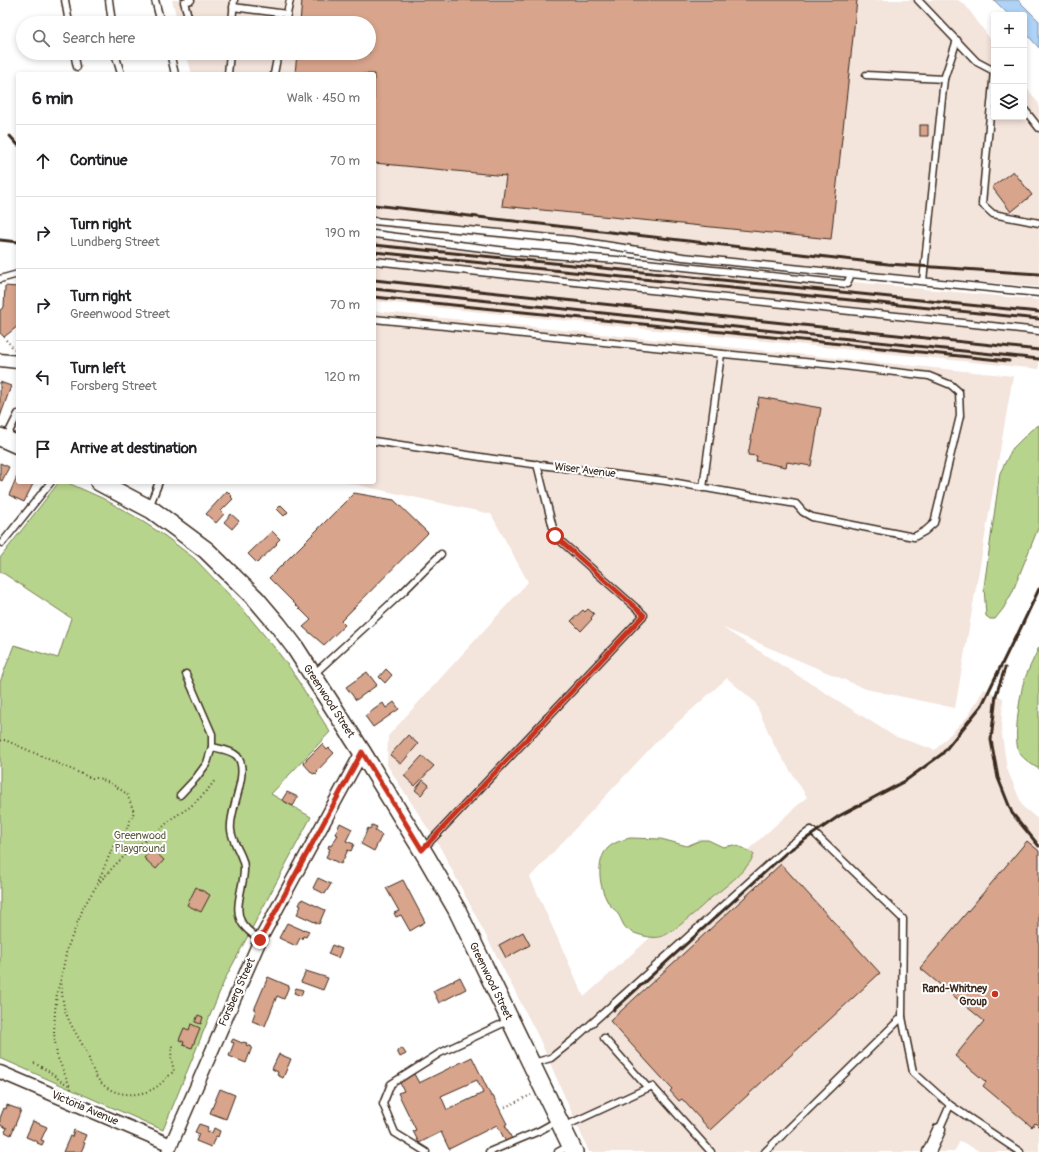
<!DOCTYPE html>
<meta charset="utf-8">
<style>
:root{--surface:#fff;--page:#f2f2f2;--text:#202124;--muted:#757577;--line:#e0e0e0}
body{margin:0;font-family:Pangolin,sans-serif;background:var(--page);color:var(--text)}
.controls{position:absolute;right:12px;top:12px;display:grid;overflow:hidden;border-radius:4px;box-shadow:0 2px 6px #0003}
.controls button{width:36px;height:36px;display:grid;place-items:center;padding:0;border:0;border-bottom:1px solid var(--line);background:var(--surface);color:var(--text);font:20px sans-serif}
.stop{position:absolute;width:12px;height:12px;margin:-9px;border:3px solid #c8321e;border-radius:50%;background:#fff}
.stop.end{background:#c8321e;border-color:#fff;box-shadow:0 1px 4px #0008}
.list{margin:0;padding:0;list-style:none}
h2{display:flex;justify-content:space-between;align-items:center;height:52px;margin:0;padding:0 16px;font-size:17px}
h2 small{font-size:13px;font-weight:400;color:var(--muted)}
.list li{display:grid;grid-template-columns:26px 1fr auto;gap:12px;align-items:center;box-sizing:border-box;height:72px;padding:0 16px;border-top:1px solid var(--line)}
.list b{display:block;font-size:15px;white-space:nowrap}
.list p{margin:0;font-size:13px;white-space:nowrap;color:var(--muted)}
.list em{font-size:13px;font-style:normal;color:var(--muted)}
.icon{flex:none;width:22px;height:22px;fill:none;stroke:currentColor;stroke-width:2;stroke-linecap:round;stroke-linejoin:round}
.map{position:relative;flex:none;width:1039px;height:1152px;overflow:hidden}
.search{position:absolute;background:var(--surface);box-shadow:0 2px 6px #0003;left:16px;top:16px;width:360px;height:44px;display:flex;align-items:center;gap:10px;box-sizing:border-box;padding:0 14px;border-radius:22px;color:var(--muted);font-size:15px}
.panel{position:absolute;background:var(--surface);box-shadow:0 2px 6px #0003;left:16px;top:72px;width:360px;height:412px;border-radius:4px}
.map>svg:first-child{display:block}
.built{fill:#f3e4dc;fill-rule:evenodd}
.green{fill:#b7d48c;stroke:#797f55}
.water{fill:#aed3f7;stroke:#808fa0}
.building{fill:#d8a48c;stroke:#3b2a1e;fill-rule:evenodd}
.lines{fill:none;stroke-linecap:round;stroke-linejoin:round}
.service-casing{stroke:#3b2a1e;stroke-width:9}
.minor-casing{stroke:#3b2a1e;stroke-width:15}
.secondary-casing{stroke:#3b2a1e;stroke-width:20}
.path{stroke:#3b2a1e;stroke-width:2;stroke-dasharray:1 3;stroke-linecap:butt}
.service{stroke:#fff;stroke-width:6}
.minor{stroke:#fff;stroke-width:12}
.secondary{stroke:#fff;stroke-width:17}
.rail{stroke:#3b2a1e;stroke-width:3}
.route{stroke:#c8321e;stroke-width:5}
.poi-dot{fill:#c8321e;stroke:#fff;stroke-width:1.5}
.labels{text-anchor:middle;dominant-baseline:central;stroke-width:4;stroke-linejoin:round;paint-order:stroke}
.street-label{font-size:11px;fill:#3b2a1e;stroke:#fff}
.park-label{font-size:11px;fill:#605d3f;stroke:#fff}
.poi-label{font-size:11px;font-weight:bold;fill:#3b2a1e;stroke:#fff;text-anchor:end}
</style>
<div class="map">
<svg width="1039" height="1152" viewBox="0 0 1039 1152">
<rect width="100%" height="100%" fill="#fff"/>
<filter id="ink" filterUnits="userSpaceOnUse"><feTurbulence type="fractalNoise" baseFrequency=".025" numOctaves="2"/><feDisplacementMap in="SourceGraphic" scale="8" xChannelSelector="R" yChannelSelector="G"/><feConvolveMatrix kernelMatrix="1 2 1 2 8 2 1 2 1" color-interpolation-filters="sRGB"/></filter>
<g filter="url(#ink)">
<g class="built">
<polygon points="172,0 958,0 966,6 994,44 994,117 1024,117 1024,84 1039,104 1039,287 374,227 374,74 192,74 186,53 369,53 369,23 178,23"/>
<polygon points="374,236 1039,300 1039,369 374,301"/>
<path d="M374,311L1013,376L955,708L866,689L721,627L894,736L935,750L968,716L984,689L1003,698L1001,728L1007,769L1023,807L1039,820V1152H981L960,1141L954,1152H589L539,1038L441,849L387,765L388,736L528,582L491,514L344,482H374ZM727,678L755,702L774,745L807,797L584,997L530,877L658,740Z"/>
</g>
<g class="green">
<polygon points="1039,425 1039,526 1012,593 1003,609 995,619 990,619 986,616 984,587 1000,473 1012,449 1031,430"/>
<polygon points="59,482 66,482 102,498 134,516 165,536 195,559 240,606 274,647 290,668 330,732 271,794 311,817 225,979 163,1130 0,1058 0,682 14,645 58,658 71,618 0,571 0,558"/>
<path d="M1039,647V769C1032,765 1025,760 1020,754C1012,743 1020,697 1023,684C1027,671 1034,659 1039,647Z"/>
<path d="M630,838L661,839L687,846L701,840H708L723,847L734,845L740,847L754,854C751,867 723,889 712,897C702,906 671,936 659,937C652,939 633,934 627,929C623,926 621,918 618,914C616,910 612,908 610,905C599,891 595,860 608,848C614,842 623,840 630,838Z"/>
</g>
<polygon class="water" points="994,0 1018,0 1039,21 1039,48 1024,31 1024,15 1009,15"/>
<g class="building">
<polygon points="302,0 857,0 831,239 502,206 506,176 374,163 374,74 295,74 297,53 369,53 369,23 300,23"/>
<rect x="920" y="125" width="8" height="11"/>
<polygon points="1013,171 1032,195 1011,212 992,187"/>
<polygon points="5,286 18,287 18,326 4,337 0,333 0,310 4,307"/>
<polygon points="0,382 11,386 0,417"/>
<polygon points="759,397 821,408 811,466 787,462 786,467 756,461 757,456 748,455"/>
<polygon points="0,463 9,467 2,481 0,480"/>
<polygon points="18,474 18,482 32,482 33,484 24,502 9,495"/>
<polygon points="227,491 232,496 231,497 233,499 221,511 224,514 216,523 206,514"/>
<polygon points="354,493 394,500 428,533 341,621 345,625 324,645 303,627 311,620 269,578"/>
<polygon points="281,505 288,512 284,516 277,509"/>
<polygon points="231,514 239,521 232,529 224,522"/>
<polygon points="272,531 280,539 276,543 277,544 257,563 248,554"/>
<polygon points="588,609 594,614 591,618 592,619 581,631 571,621 583,610 585,612"/>
<polygon points="386,669 392,675 385,683 379,677"/>
<polygon points="367,672 377,685 356,700 346,687"/>
<polygon points="394,702 399,709 373,727 365,716 383,703 386,708"/>
<polygon points="408,735 418,744 401,764 390,755"/>
<polygon points="322,744 327,750 329,748 334,753 317,771 318,772 316,774 315,773 313,774 303,763"/>
<polygon points="422,756 434,766 415,786 404,776"/>
<polygon points="423,780 429,785 421,795 415,790"/>
<polygon points="287,792 298,797 293,806 282,800"/>
<polygon points="340,823 352,829 346,841 354,844 351,851 348,850 341,864 326,857 330,849 328,848 329,845 331,846 338,835 335,834"/>
<polygon points="372,825 377,827 375,831 382,835 374,851 361,844 368,828 370,829"/>
<polygon points="1027,841 1039,851 1039,1127 1035,1123 1032,1127 983,1086 986,1082 955,1056 984,1021 920,968"/>
<polygon points="152,849 164,860 156,869 144,858"/>
<polygon points="781,864 880,973 710,1130 682,1099 679,1101 670,1091 672,1089 610,1021"/>
<polygon points="318,878 331,884 325,894 313,888"/>
<polygon points="403,880 425,922 410,931 401,915 396,917 394,913 399,911 386,888"/>
<polygon points="196,887 210,895 201,912 187,905"/>
<polygon points="302,899 325,910 319,924 297,914 301,906 299,905"/>
<polygon points="287,923 303,930 304,929 309,931 306,937 303,936 302,939 300,938 296,946 279,938"/>
<polygon points="523,932 530,945 506,958 499,945"/>
<polygon points="332,945 342,949 338,958 328,954"/>
<polygon points="306,971 328,978 323,990 301,982"/>
<polygon points="268,977 289,986 284,999 277,996 265,1026 252,1021 256,1010 254,1010"/>
<polygon points="460,977 466,989 439,1003 433,991"/>
<polygon points="296,988 303,990 301,996 294,993"/>
<polygon points="198,1015 203,1017 201,1024 195,1022"/>
<polygon points="191,1024 200,1028 192,1048 183,1045 184,1042 179,1040 184,1028 189,1030"/>
<polygon points="233,1039 242,1043 243,1042 247,1043 246,1045 252,1047 246,1063 229,1056 234,1043 231,1042"/>
<polygon points="402,1048 406,1054 400,1057 397,1051"/>
<polygon points="279,1054 291,1059 283,1078 277,1075 278,1072 272,1069"/>
<path d="M472,1057L491,1096H493L507,1124L505,1125L512,1139L506,1142L497,1125L449,1149L441,1132L419,1143L413,1131L416,1130L398,1093L404,1091L399,1081L414,1074L419,1083ZM477,1080L483,1093L447,1110L441,1096Z"/>
<polygon points="220,1089 235,1095 226,1119 210,1113"/>
<polygon points="7,1105 21,1110 11,1135 5,1132 7,1128 0,1125 0,1118 4,1108 6,1109"/>
<polygon points="33,1121 47,1127 41,1140 44,1141 42,1145 37,1143 38,1142 26,1137"/>
<polygon points="199,1124 208,1127 207,1131 212,1133 214,1128 220,1131 218,1137 216,1136 211,1147 196,1141 199,1134 195,1132"/>
<polygon points="74,1130 86,1135 83,1142 85,1143 81,1152 63,1152 70,1136 72,1137"/>
</g>
<g class="lines">
<g class="service-casing">
<g id="service">
<polyline points="65,0 69,23"/>
<polyline points="109,0 112,23"/>
<polyline points="155,0 161,23"/>
<polyline points="918,0 977,62 994,71"/>
<polyline points="233,7 287,14"/>
<polyline points="190,23 184,2 191,0"/>
<polyline points="232,23 234,0"/>
<polyline points="285,23 290,0"/>
<polyline points="74,53 77,67"/>
<polyline points="115,53 121,74"/>
<polyline points="170,53 175,74"/>
<polyline points="994,71 982,204 993,214 1039,223"/>
<polyline points="228,74 230,53"/>
<polyline points="274,74 278,53"/>
<polyline points="866,75 944,79"/>
<polyline points="1024,109 1039,128"/>
<polyline points="374,221 572,240 683,257 1039,293"/>
<polyline points="374,234 514,252 617,260 847,284 851,274"/>
<polyline points="374,261 1039,331"/>
<polyline points="0,279 18,274"/>
<polyline points="923,281 944,79 957,40"/>
<polyline points="374,319 844,366 929,376 951,385 959,392 960,416 934,523 925,531 914,537 812,517 803,512 796,504 666,481 494,459 374,441"/>
<polyline points="6,438 18,414"/>
<polyline points="703,488 721,354"/>
<polyline points="149,507 159,482"/>
<polyline points="2,543 51,482"/>
<polyline points="314,674 403,592 441,554"/>
<path d="M212,747C220,749 231,750 237,756C251,772 228,811 231,830C232,844 245,856 244,870C244,888 230,913 246,928C250,933 256,936 260,940"/>
<polyline points="180,795 196,778 207,763 212,747 212,734 186,674"/>
<polyline points="423,849 644,615 555,536 537,464"/>
<polyline points="604,1038 648,1088"/>
<polyline points="533,1063 551,1058 572,1041 789,846 811,830 903,919 902,1017 913,1072 950,1105"/>
<polyline points="563,1127 652,1086 711,1152"/>
<polyline points="939,1130 950,1105 1020,1152"/>
<polyline points="426,1152 395,1133 383,1104 391,1084 440,1053 510,1020"/>
<polyline points="489,1152 539,1131 557,1121"/>
<polyline points="558,1152 569,1146"/>
<polyline points="765,1152 902,1017"/>
</g>
</g>
<g class="minor-casing">
<g id="minor">
<polyline points="0,360 18,362"/>
<polyline points="0,1072 171,1145"/>
<polyline points="168,1152 260,940 362,752"/>
<polyline points="929,1152 939,1130"/>
</g>
</g>
<g class="secondary-casing">
<g id="secondary">
<polyline points="0,437 18,445"/>
<polyline points="99,482 152,510 206,550 256,599 278,625 294,646 362,752 427,858 457,910 574,1152"/>
</g>
</g>
<g class="path">
<polyline points="6,340 16,351"/>
<polyline points="0,741 5,740 91,778 99,778 115,786 127,794 134,812 123,837 115,842 98,882"/>
<path d="M61,980C62,988 62,998 64,1007C67,1020 79,1038 86,1051C90,1060 92,1071 98,1079C109,1095 134,1098 151,1090C159,1087 167,1077 174,1071L171,1058L172,1045"/>
<polyline points="34,1063 48,1071 61,1081 68,1085"/>
<polyline points="71,1089 57,1056 54,1033 55,1011 57,993 61,978 67,949 84,906 97,885 115,865 134,847 154,836 171,819 190,807 206,792 215,780"/>
<polyline points="505,1107 531,1095"/>
</g>
<use href="#service" class="service"/>
<use href="#minor" class="minor"/>
<use href="#secondary" class="secondary"/>
<g class="rail">
<polyline points="10,136 18,145"/>
<polyline points="374,205 888,264 1039,274"/>
<polyline points="0,240 18,242"/>
<polyline points="374,245 1039,312"/>
<polyline points="374,252 1039,319"/>
<polyline points="374,280 1039,350"/>
<polyline points="374,289 1039,359"/>
<polyline points="374,297 1009,361"/>
<polyline points="1015,640 1039,589"/>
<polyline points="1005,668 996,695 991,740 998,778 1012,813 1039,846"/>
<polyline points="614,1010 787,852 839,816 905,781 942,754 982,705 1016,635"/>
</g>
</g>
</g>
<g class="lines" filter="url(#ink)">
<polyline class="route" points="260,940 362,752 422,850 644,615 555,536"/>
</g>
<circle class="poi-dot" cx="995" cy="994" r="4"/>
<g class="labels">
<g class="street-label">
<text transform="translate(585 470) rotate(7)">Wiser Avenue</text>
<text transform="translate(329 701) rotate(57)">Greenwood Street</text>
<text transform="translate(491 981) rotate(64)">Greenwood Street</text>
<text transform="translate(237 992) rotate(-66)">Forsberg Street</text>
<text transform="translate(85 1108) rotate(23)">Victoria Avenue</text>
</g>
<g class="park-label">
<text x="140" y="835">Greenwood<tspan x="140" dy="13">Playground</tspan></text>
</g>
<g class="poi-label">
<text x="987" y="988">Rand-Whitney<tspan x="987" dy="13">Group</tspan></text>
</g>
</g>
</svg>
<div class="controls">
<button>+</button>
<button>−</button>
<button><svg class="icon" aria-label="layers" viewBox="0 0 24 24"><path d="M12 4l9 5-9 5-9-5zM3 14l9 5 9-5"/></svg></button>
</div>
<div class="stop" style="left:555px;top:536px"></div>
<div class="stop end" style="left:260px;top:940px"></div>
<div class="search"><svg class="icon" aria-label="search" viewBox="0 0 24 24"><circle cx="10" cy="10" r="6"/><path d="M15 15l6 6"/></svg>Search here</div>
<section class="panel">
<h2>6 min<small>Walk · 450 m</small></h2>
<ul class="list">
<li><svg class="icon" aria-label="ahead" viewBox="0 0 24 24"><path d="M12 20V5M6 11l6-6 6 6"/></svg><div><b>Continue</b></div><em>70 m</em></li>
<li><svg class="icon" aria-label="right" viewBox="0 0 24 24"><path d="M7 20v-9h11M14 6l5 5-5 5"/></svg><div><b>Turn right</b><p>Lundberg Street</p></div><em>190 m</em></li>
<li><svg class="icon" aria-label="right" viewBox="0 0 24 24"><path d="M7 20v-9h11M14 6l5 5-5 5"/></svg><div><b>Turn right</b><p>Greenwood Street</p></div><em>70 m</em></li>
<li><svg class="icon" aria-label="left" viewBox="0 0 24 24"><path d="M17 20v-9H6M10 6l-5 5 5 5"/></svg><div><b>Turn left</b><p>Forsberg Street</p></div><em>120 m</em></li>
<li><svg class="icon" aria-label="arrive" viewBox="0 0 24 24"><path d="M6 21V4h12l-3 4 3 4H6"/></svg><div><b>Arrive at destination</b></div></li>
</ul>
</section>
</div>
